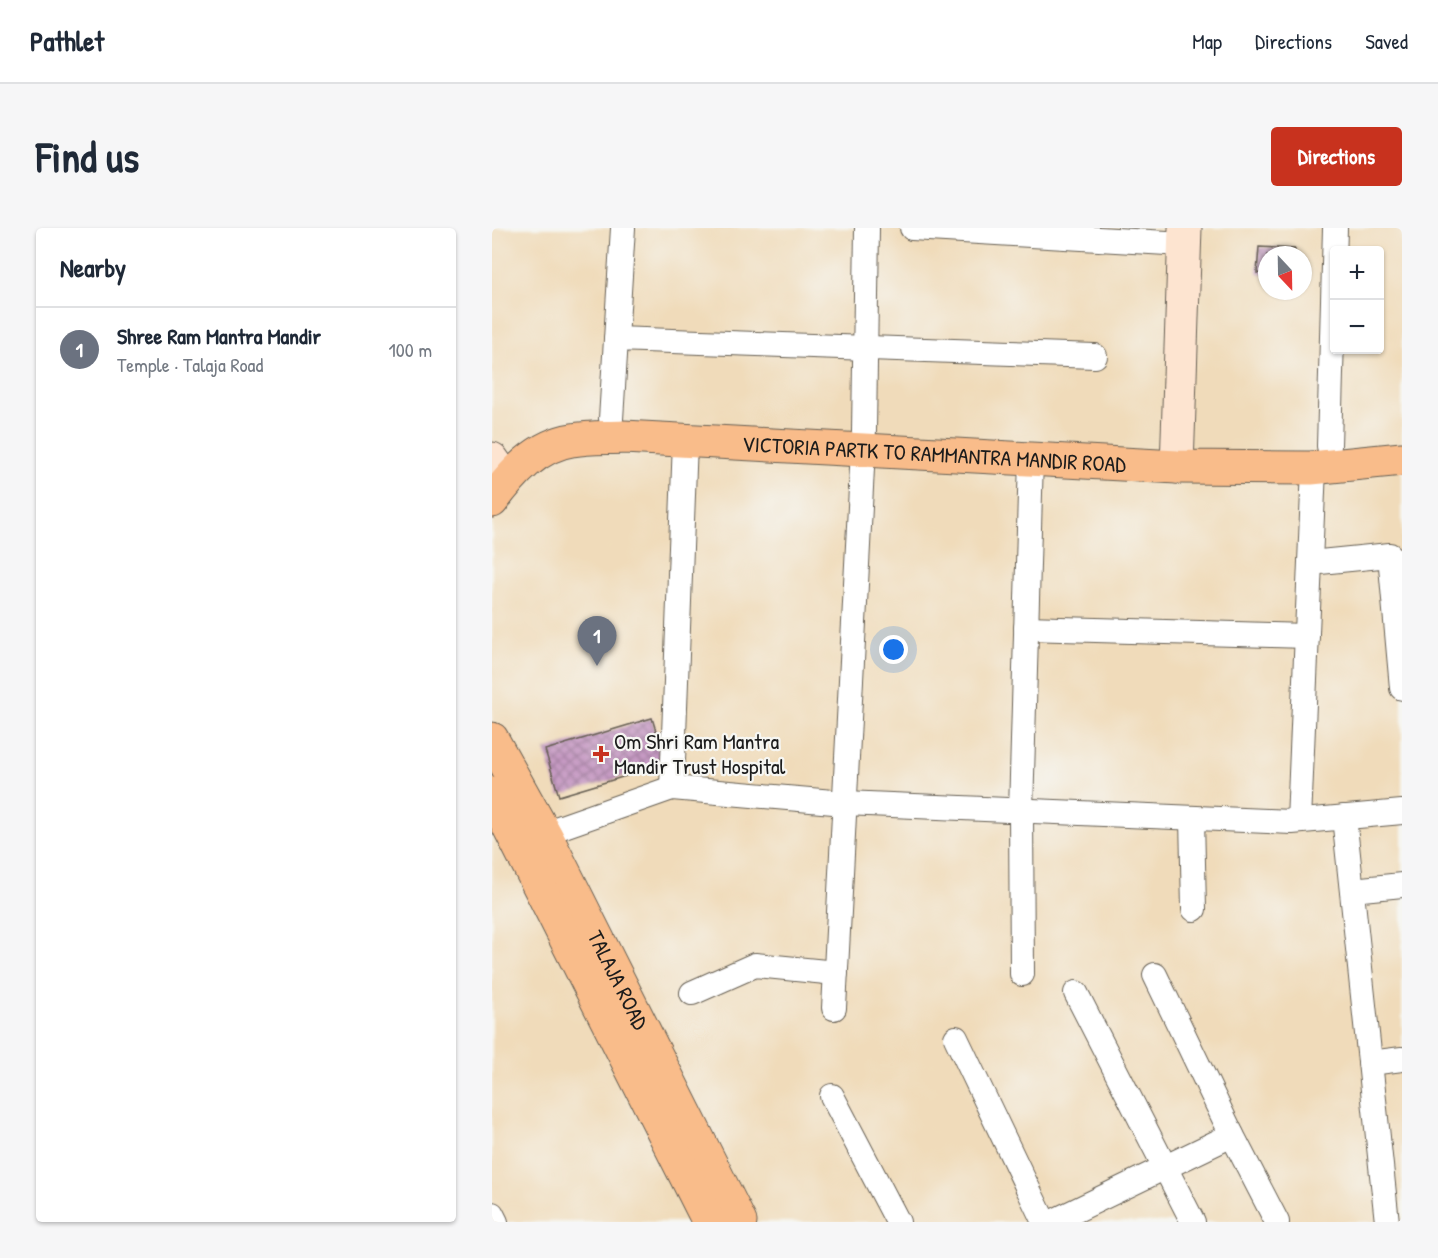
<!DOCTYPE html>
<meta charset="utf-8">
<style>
:root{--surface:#fff;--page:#f6f6f7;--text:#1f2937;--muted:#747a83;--line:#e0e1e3;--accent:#c8321e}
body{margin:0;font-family:"Patrick Hand",sans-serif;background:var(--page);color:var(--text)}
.controls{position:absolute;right:18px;top:18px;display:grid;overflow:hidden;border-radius:6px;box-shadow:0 2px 4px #0004}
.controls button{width:54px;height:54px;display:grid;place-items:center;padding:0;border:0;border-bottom:2px solid var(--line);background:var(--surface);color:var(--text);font:30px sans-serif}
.compass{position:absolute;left:766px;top:18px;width:54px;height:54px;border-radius:50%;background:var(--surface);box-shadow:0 2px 4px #0004;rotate:158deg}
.you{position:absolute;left:402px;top:422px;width:21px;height:21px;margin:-15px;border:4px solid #fff;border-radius:50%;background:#1a73e8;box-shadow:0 0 0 9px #1a73e833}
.badge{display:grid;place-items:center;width:39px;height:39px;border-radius:50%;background:var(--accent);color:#fff;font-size:20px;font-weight:700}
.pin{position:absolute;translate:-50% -50px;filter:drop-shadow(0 2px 3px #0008)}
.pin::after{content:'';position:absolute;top:32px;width:21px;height:18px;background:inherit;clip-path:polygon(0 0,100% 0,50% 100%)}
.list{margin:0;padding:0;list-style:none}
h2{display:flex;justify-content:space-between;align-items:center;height:78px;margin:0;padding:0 24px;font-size:26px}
h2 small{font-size:20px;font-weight:400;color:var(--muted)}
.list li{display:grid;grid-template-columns:39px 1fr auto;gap:18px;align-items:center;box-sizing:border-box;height:84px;padding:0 24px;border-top:2px solid var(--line)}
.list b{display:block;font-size:22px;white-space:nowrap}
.list p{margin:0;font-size:20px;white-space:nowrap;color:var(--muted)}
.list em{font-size:20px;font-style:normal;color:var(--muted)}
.map{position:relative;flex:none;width:910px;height:994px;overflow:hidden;border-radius:6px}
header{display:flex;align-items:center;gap:36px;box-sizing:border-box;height:84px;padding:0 30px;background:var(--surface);border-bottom:2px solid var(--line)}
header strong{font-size:28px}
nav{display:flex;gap:33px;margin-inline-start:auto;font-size:21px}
.intro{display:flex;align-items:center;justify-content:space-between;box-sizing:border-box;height:144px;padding:0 36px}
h1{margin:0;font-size:42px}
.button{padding:15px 27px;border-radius:6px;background:var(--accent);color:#fff;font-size:21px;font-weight:700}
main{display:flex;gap:36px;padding:0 36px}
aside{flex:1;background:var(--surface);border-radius:6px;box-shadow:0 2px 4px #0004}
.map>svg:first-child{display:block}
.building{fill:url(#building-cross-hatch)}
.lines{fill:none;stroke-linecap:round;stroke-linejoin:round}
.street-casing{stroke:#665f53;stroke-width:26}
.secondary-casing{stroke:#665f53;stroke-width:35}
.primary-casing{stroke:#665f53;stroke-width:35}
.highway-casing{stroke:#665f53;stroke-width:35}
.street{stroke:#fff;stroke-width:24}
.secondary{stroke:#fde4d0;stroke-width:33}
.primary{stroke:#f9bc8a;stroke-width:33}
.highway{stroke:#f9bc8a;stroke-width:33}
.poi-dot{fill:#c8321e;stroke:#f6f6f2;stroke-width:2}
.labels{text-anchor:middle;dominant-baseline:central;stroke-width:4.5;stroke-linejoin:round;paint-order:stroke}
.street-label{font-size:22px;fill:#1c1c1c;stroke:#f6f6f2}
.poi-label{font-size:22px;fill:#1c1c1c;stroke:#f6f6f2;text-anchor:start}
</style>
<header>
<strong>Pathlet</strong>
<nav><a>Map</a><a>Directions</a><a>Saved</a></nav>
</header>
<div class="intro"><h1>Find us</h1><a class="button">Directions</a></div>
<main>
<aside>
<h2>Nearby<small></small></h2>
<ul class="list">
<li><span class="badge" style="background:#6b7280">1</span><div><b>Shree Ram Mantra Mandir</b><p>Temple · Talaja Road</p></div><em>100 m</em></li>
</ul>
</aside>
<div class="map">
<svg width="910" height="994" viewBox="0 0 910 994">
<defs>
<pattern id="building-cross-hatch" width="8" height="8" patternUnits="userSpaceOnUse" patternTransform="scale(1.5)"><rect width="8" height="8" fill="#c69ac3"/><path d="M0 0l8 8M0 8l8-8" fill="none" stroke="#a07d9e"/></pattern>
</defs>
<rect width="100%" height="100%" fill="#f6f6f2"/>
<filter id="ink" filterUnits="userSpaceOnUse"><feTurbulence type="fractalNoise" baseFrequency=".0167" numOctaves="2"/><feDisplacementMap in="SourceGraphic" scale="12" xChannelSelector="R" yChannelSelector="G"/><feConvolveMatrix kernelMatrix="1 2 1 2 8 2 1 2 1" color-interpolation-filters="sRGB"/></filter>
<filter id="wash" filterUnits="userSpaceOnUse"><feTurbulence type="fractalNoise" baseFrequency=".008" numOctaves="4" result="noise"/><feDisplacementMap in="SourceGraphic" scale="24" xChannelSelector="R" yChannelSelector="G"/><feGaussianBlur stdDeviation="1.35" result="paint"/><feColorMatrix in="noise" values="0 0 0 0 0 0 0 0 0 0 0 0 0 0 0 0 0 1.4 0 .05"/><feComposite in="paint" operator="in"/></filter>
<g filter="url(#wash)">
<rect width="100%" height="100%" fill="#f0dbba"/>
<g id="blocks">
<g class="building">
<polygon points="767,19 803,21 802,27 775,27 775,46 765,45"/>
<polygon points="160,490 174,536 67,568 53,522"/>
</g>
</g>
</g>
<g filter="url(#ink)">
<use href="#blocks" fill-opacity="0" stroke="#665f53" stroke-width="1.5"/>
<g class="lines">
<g class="street-casing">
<g id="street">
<polyline points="420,0 692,16"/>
<polyline points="124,111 603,128"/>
<polyline points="119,191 131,0"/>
<polyline points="372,203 375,0"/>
<polyline points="193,213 180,560 353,575 800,594 910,584"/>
<polyline points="837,218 843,0"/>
<polyline points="818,335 898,327 910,460"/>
<polyline points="534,400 815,408"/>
<polyline points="852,589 895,994"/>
<polyline points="700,590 702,681"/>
<polyline points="807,593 822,240"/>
<polyline points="38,610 180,560"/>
<polyline points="860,662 910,657"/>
<polyline points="530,746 529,583 539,230"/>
<polyline points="663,747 740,907 785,994"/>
<polyline points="200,765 263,737 344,745"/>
<polyline points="584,765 701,994"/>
<polyline points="342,780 371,221"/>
<polyline points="464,810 552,994"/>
<polyline points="878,835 910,831"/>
<polyline points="340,868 406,994"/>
<polyline points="0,986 4,994"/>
<polyline points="560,994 740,907"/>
</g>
</g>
<g class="secondary-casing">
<g id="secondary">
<polyline points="0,231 15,252"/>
<polyline points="685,239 693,0"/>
</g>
</g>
<g class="primary-casing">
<g id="primary">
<path id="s1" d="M0,511L54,608L248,994"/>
<polyline points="0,565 217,994"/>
</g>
</g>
<g class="highway-casing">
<g id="highway">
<path id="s2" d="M0,273C20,246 45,217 80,212C97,209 115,210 132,209L685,239L819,240L910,231"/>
</g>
</g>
<use href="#street" class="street"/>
<use href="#secondary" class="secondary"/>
<use href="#primary" class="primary"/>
<use href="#highway" class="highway"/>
</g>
</g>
<path class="poi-dot" d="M106 517h6v6h6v6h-6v6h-6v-6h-6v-6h6z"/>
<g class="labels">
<g class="street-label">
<text stroke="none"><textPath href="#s2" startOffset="466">VICTORIA PARTK TO RAMMANTRA MANDIR ROAD</textPath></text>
<text stroke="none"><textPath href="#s1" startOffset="272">TALAJA ROAD</textPath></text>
</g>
<g class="poi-label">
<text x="122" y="513">Om Shri Ram Mantra<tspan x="122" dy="25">Mandir Trust Hospital</tspan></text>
</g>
</g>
</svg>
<div class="controls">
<button>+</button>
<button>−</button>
</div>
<svg class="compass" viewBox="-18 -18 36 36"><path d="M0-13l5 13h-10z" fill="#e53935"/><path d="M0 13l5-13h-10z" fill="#747a83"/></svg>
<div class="you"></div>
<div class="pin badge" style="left:105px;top:438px;background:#6b7280">1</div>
</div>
</main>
